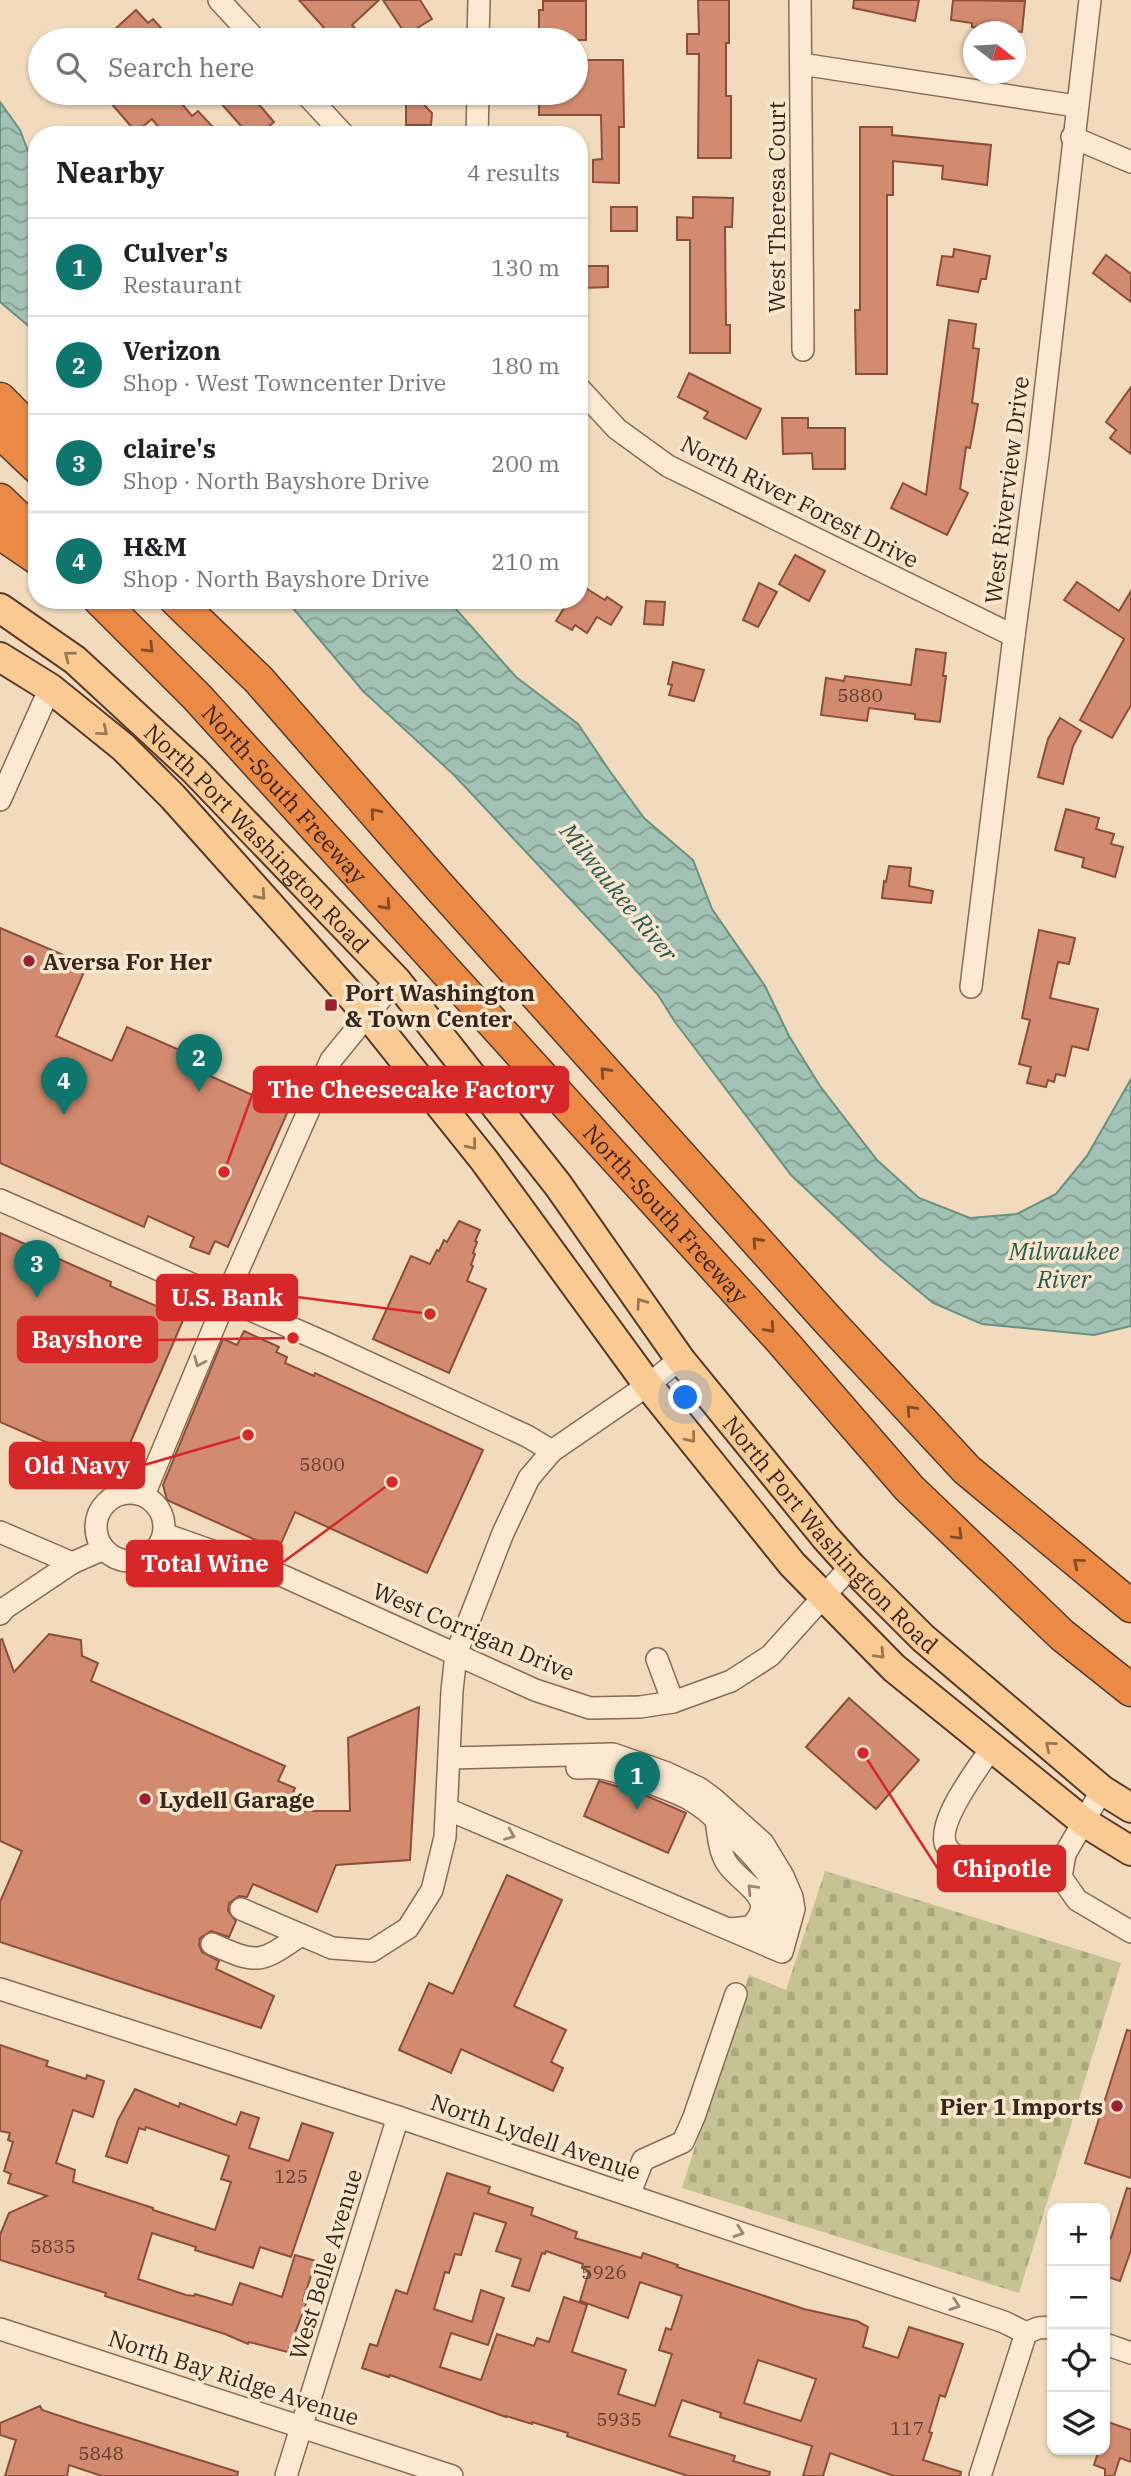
<!DOCTYPE html>
<meta charset="utf-8">
<style>
:root{--surface:#fff;--page:#f6f6f6;--text:#202124;--muted:#757577;--line:#e0e0e0;--accent:#0f766e}
body{margin:0;font-family:"IBM Plex Serif",serif;background:var(--page);color:var(--text)}
.controls{position:absolute;right:21px;bottom:21px;display:grid;overflow:hidden;border-radius:14px;box-shadow:0 2px 5px #0004}
.controls button{width:63px;height:63px;display:grid;place-items:center;padding:0;border:0;border-bottom:2px solid var(--line);background:var(--surface);color:var(--text);font:35px sans-serif}
.compass{position:absolute;left:963px;top:21px;width:63px;height:63px;border-radius:50%;background:var(--surface);box-shadow:0 2px 5px #0004;rotate:107deg}
.you{position:absolute;left:686px;top:1398px;width:24px;height:24px;margin:-18px;border:5px solid #fff;border-radius:50%;background:#1a73e8;box-shadow:0 0 0 10px #1a73e833}
.badge{display:grid;place-items:center;width:46px;height:46px;border-radius:50%;background:var(--accent);color:#fff;font-size:23px;font-weight:700}
.pin{position:absolute;translate:-50% -58px;filter:drop-shadow(0 2px 4px #0008)}
.pin::after{content:'';position:absolute;top:37px;width:24px;height:21px;background:inherit;clip-path:polygon(0 0,100% 0,50% 100%)}
.list{margin:0;padding:0;list-style:none}
h2{display:flex;justify-content:space-between;align-items:center;height:91px;margin:0;padding:0 28px;font-size:30px}
h2 small{font-size:23px;font-weight:400;color:var(--muted)}
.list li{display:grid;grid-template-columns:46px 1fr auto;gap:21px;align-items:center;box-sizing:border-box;height:98px;padding:0 28px;border-top:2px solid var(--line)}
.list b{display:block;font-size:26px;white-space:nowrap}
.list p{margin:0;font-size:23px;white-space:nowrap;color:var(--muted)}
.list em{font-size:23px;font-style:normal;color:var(--muted)}
.icon{flex:none;width:38px;height:38px;fill:none;stroke:currentColor;stroke-width:2;stroke-linecap:round;stroke-linejoin:round}
.map{position:relative;flex:none;width:1131px;height:2476px;overflow:hidden}
.search{position:absolute;background:var(--surface);box-shadow:0 2px 5px #0004;left:28px;top:28px;width:560px;height:77px;display:flex;align-items:center;gap:18px;box-sizing:border-box;padding:0 24px;border-radius:38px;color:var(--muted);font-size:26px}
.panel{position:absolute;background:var(--surface);box-shadow:0 2px 5px #0004;left:28px;top:126px;width:560px;height:483px;border-radius:28px}
.map>svg:first-child{display:block}
.cemetery{fill:url(#cemetery-stones)}
.water{fill:url(#water-waves);stroke:#689181;stroke-width:2}
.building{fill:#d38b6f;stroke:#8c4e38;stroke-width:2;fill-rule:evenodd}
.lines{fill:none;stroke-linecap:round;stroke-linejoin:round}
.minor-casing{stroke:#8b6a55;stroke-width:24}
.major-casing{stroke:#58392a;stroke-width:32}
.highway-casing{stroke:#58392a;stroke-width:35}
.minor{stroke:#fce9d1;stroke-width:21}
.major{stroke:#f9ca91;stroke-width:28}
.highway{stroke:#ea8a45;stroke-width:32}
.oneway{stroke:#804d2c}
.oneway2{stroke:#997856}
.oneway3{stroke:#9a8776}
.poi-dot{fill:#9f1f32;stroke:#f8e6cd;stroke-width:2.5}
.labels{text-anchor:middle;dominant-baseline:central;stroke-width:7;stroke-linejoin:round;paint-order:stroke}
.number-label{font-size:19px;fill:#603e30}
.street-label{font-size:23px;fill:#39251b;stroke:#f8e6cd}
.poi-label{font-size:23px;font-weight:bold;fill:#39251b;stroke:#f8e6cd;text-anchor:start}
.water-label{font-size:24px;font-style:italic;fill:#285a50;stroke:#f8e6cd}
.leader{fill:none;stroke:#d62828;stroke-width:2.5}
.callout-dot{fill:#d62828;stroke:#f8e6cd;stroke-width:2.5}
.callout{fill:#d62828;stroke:#d62828;stroke-width:2.5}
.callout-label{font-size:24px;text-anchor:middle;font-weight:bold;fill:#fff}
</style>
<div class="map">
<svg width="1131" height="2476" viewBox="0 0 1131 2476">
<defs>
<pattern id="cemetery-stones" width="16" height="16" patternUnits="userSpaceOnUse" patternTransform="scale(1.75)"><rect width="16" height="16" fill="#c4c391"/><path d="M2 7V4a2 2 0 0 1 4 0v3zM10 15v-3a2 2 0 0 1 4 0v3z" fill="#a9a77c"/></pattern>
<pattern id="water-waves" width="16" height="10" patternUnits="userSpaceOnUse" patternTransform="scale(1.75)"><rect width="16" height="10" fill="#a1c2b4"/><path d="M0 5q4-4 8 0t8 0" fill="none" stroke="#849d92"/></pattern>
</defs>
<rect width="100%" height="100%" fill="#f2dbbd"/>
<polygon class="cemetery" points="825,1871 1121,1963 1019,2293 682,2188 749,1975 786,1990"/>
<g class="water">
<polygon points="0,102 20,130 37,175 37,333 0,302"/>
<polygon points="286,600 448,600 516,677 578,724 609,770 644,818 693,860 712,909 765,986 789,1036 820,1086 877,1160 919,1198 970,1218 1017,1214 1056,1194 1087,1156 1131,1079 1131,1326 1094,1335 982,1324 933,1303 880,1259 791,1175 675,1022 658,995 616,948 454,775 363,691"/>
</g>
<g class="building">
<polygon points="299,0 379,0 352,25 366,40 335,40"/>
<polygon points="383,0 420,0 432,19 406,35"/>
<polygon points="698,0 729,0 729,43 726,43 726,96 731,96 731,158 698,158 699,54 687,54 687,34 699,34"/>
<polygon points="854,0 919,0 915,21 853,8"/>
<polygon points="953,0 1025,1 1022,32 972,27 972,23 951,20"/>
<polygon points="543,1 586,1 586,40 539,40 539,10 543,10"/>
<polygon points="136,10 148,23 153,19 172,40 124,40 114,30"/>
<polygon points="576,60 623,60 624,127 619,127 619,183 593,182 593,160 602,159 601,115 539,115 539,93 576,93"/>
<polygon points="120,93 173,93 192,116 198,111 213,127 206,132 208,135 165,135 152,119 136,132 110,102"/>
<polygon points="228,93 249,93 274,122 259,135 249,135 219,101"/>
<polygon points="406,93 413,93 432,113 431,125 406,125"/>
<polygon points="860,127 892,127 892,135 991,145 987,185 942,179 943,166 893,161 893,195 887,195 887,374 856,374 855,310 860,310"/>
<polygon points="693,197 733,198 732,227 725,227 726,325 730,325 730,353 690,353 690,240 677,240 677,217 693,218"/>
<rect x="611" y="207" width="26" height="24"/>
<polygon points="954,249 990,256 986,279 981,279 978,292 937,285 942,256 953,257"/>
<polygon points="1106,255 1131,274 1131,302 1093,273"/>
<polygon points="585,266 608,266 608,287 585,288"/>
<polygon points="949,320 976,324 973,348 979,349 972,403 978,404 970,448 966,447 960,489 968,493 947,535 891,508 903,483 926,495"/>
<polygon points="689,373 761,409 746,439 704,418 708,412 678,397"/>
<polygon points="1131,387 1131,454 1110,438 1116,430 1106,422"/>
<polygon points="782,418 808,418 808,428 845,428 845,469 813,469 812,453 783,454"/>
<polygon points="795,555 825,571 809,601 779,584"/>
<polygon points="1077,582 1119,611 1131,591 1131,705 1112,738 1080,720 1124,639 1064,600"/>
<polygon points="759,583 777,592 758,627 743,620"/>
<polygon points="579,584 605,600 607,597 622,607 611,625 597,617 587,633 575,625 572,630 556,621 569,600 579,600"/>
<polygon points="646,601 665,602 663,625 644,624"/>
<polygon points="916,649 946,653 943,676 946,676 940,722 915,719 915,714 869,708 867,721 821,715 826,678 844,681 845,676 911,685"/>
<polygon points="673,662 704,670 694,701 669,695 672,685 668,684"/>
<polygon points="1060,718 1081,731 1073,746 1063,784 1038,777 1048,739"/>
<polygon points="1066,809 1099,818 1096,829 1114,834 1111,844 1123,847 1115,877 1082,867 1084,858 1055,850"/>
<polygon points="889,866 911,868 909,886 933,891 931,903 882,898 884,881 886,882"/>
<polygon points="0,928 87,965 56,1036 112,1061 127,1027 214,1065 210,1076 288,1111 228,1247 215,1241 209,1254 190,1247 194,1237 148,1216 144,1227 0,1163"/>
<polygon points="1039,930 1075,938 1069,964 1058,962 1050,998 1098,1009 1088,1050 1072,1046 1065,1076 1056,1074 1054,1082 1048,1080 1046,1087 1027,1083 1031,1067 1019,1064 1030,1020 1022,1018"/>
<polygon points="459,1221 480,1230 475,1241 477,1242 473,1253 475,1254 471,1265 473,1266 467,1281 486,1289 449,1373 373,1339 411,1256 430,1264 437,1250 439,1251 444,1240 447,1242"/>
<polygon points="0,1233 111,1282 110,1286 184,1318 128,1448 96,1464 0,1422"/>
<polygon points="244,1331 279,1347 276,1352 287,1357 285,1363 314,1376 315,1373 483,1450 427,1573 295,1512 278,1550 167,1500 163,1485 223,1339 237,1345"/>
<polygon points="49,1634 81,1640 82,1656 98,1663 91,1681 285,1766 278,1781 295,1788 285,1811 350,1811 348,1738 419,1707 410,1860 336,1865 317,1912 253,1884 247,1897 239,1896 229,1903 228,1911 236,1921 229,1937 211,1931 200,1938 199,1945 202,1952 219,1961 216,1969 274,1996 261,2028 0,1942 0,1902 22,1851 0,1841 0,1640 2,1639 14,1672"/>
<polygon points="849,1698 919,1760 876,1809 806,1747"/>
<polygon points="599,1781 640,1793 686,1813 668,1853 584,1816"/>
<polygon points="507,1875 562,1900 514,2006 566,2030 551,2062 563,2068 553,2091 461,2049 451,2073 399,2050 429,1983 453,1994"/>
<polygon points="1127,2030 1131,2031 1131,2178 1085,2163"/>
<polygon points="0,2045 48,2061 46,2066 86,2079 87,2075 104,2081 93,2117 73,2110 56,2163 75,2170 73,2182 153,2208 153,2210 215,2230 231,2182 221,2179 229,2156 146,2127 145,2130 139,2128 127,2163 106,2156 118,2120 135,2089 179,2107 180,2103 236,2125 241,2112 259,2118 249,2148 289,2161 302,2123 333,2133 291,2257 260,2247 253,2268 195,2250 196,2247 152,2233 138,2279 186,2295 194,2296 195,2294 232,2305 240,2283 282,2297 295,2255 316,2261 303,2300 307,2301 288,2352 249,2342 248,2344 225,2334 105,2296 106,2293 0,2260 0,2235 9,2213 47,2196 8,2183 11,2174 4,2171 13,2142 8,2140 10,2133 0,2131"/>
<path d="M447,2173L490,2187L488,2193L533,2208L531,2215L577,2232L575,2238L641,2258L643,2253L678,2265L677,2267L804,2309L857,2321L868,2327L863,2347L898,2358L909,2327L963,2344L945,2397L940,2395L929,2432L932,2433L923,2460L961,2472L960,2476H894L830,2453L823,2476H803L812,2446L720,2417L721,2413L682,2400L669,2436L735,2456L733,2461L770,2472L769,2476H688L567,2436L568,2433L532,2422V2424L506,2416V2417L390,2375L389,2377L362,2368L370,2344L377,2346L396,2290L407,2294ZM474,2213L506,2223L496,2251L521,2259L512,2286L529,2291L542,2253L545,2254L546,2251L583,2264L582,2268L589,2271L580,2301L628,2318L640,2282L682,2296L671,2330L666,2328L659,2350L672,2354L655,2406L618,2394L626,2370L572,2352L587,2305L564,2297L549,2342L537,2338L534,2346L497,2334L481,2380L440,2367L451,2333L488,2345L504,2298L481,2290L472,2322L434,2309L445,2272L449,2273L455,2254L461,2255ZM758,2360L816,2379L801,2421L744,2403Z"/>
<polygon points="1127,2188 1131,2189 1131,2250 1120,2281 1105,2276 1105,2236 1111,2238"/>
<polygon points="40,2406 42,2410 84,2424 238,2472 237,2476 102,2476 69,2465 67,2476 5,2476 16,2440 0,2435 0,2423"/>
<polygon points="1105,2421 1131,2430 1131,2462 1120,2458 1114,2476 1105,2476 1105,2469 1094,2465 1099,2450 1105,2450"/>
</g>
<g class="lines">
<g class="minor-casing">
<g id="minor">
<polyline points="219,0 256,40"/>
<polyline points="800,0 803,350"/>
<polyline points="478,40 479,0"/>
<polyline points="801,64 1076,106"/>
<polyline points="305,93 344,135"/>
<polyline points="477,135 478,93"/>
<polyline points="1072,137 1131,162"/>
<polyline points="579,388 617,429 668,466 1014,636"/>
<polyline points="0,800 50,688"/>
<polyline points="971,987 1014,636 1038,455 1090,0"/>
<polyline points="0,1200 326,1343 527,1436 552,1451"/>
<circle cx="130" cy="1527" r="34"/>
<polyline points="144,1495 232,1284 331,1060 396,980"/>
<polyline points="0,1532 72,1563"/>
<polyline points="164,1534 283,1576 535,1690 590,1708 640,1707 673,1702 731,1681 770,1656 851,1566"/>
<polyline points="0,1614 5,1608 72,1563 104,1549"/>
<polyline points="657,1659 673,1702"/>
<path d="M992,1747C980,1766 931,1827 948,1849C959,1864 1012,1870 1031,1874L1065,1854"/>
<path d="M577,1768C584,1768 592,1767 599,1768C615,1769 674,1791 689,1799C705,1808 718,1821 731,1834C756,1858 791,1890 773,1928L762,1935L747,1937"/>
<polyline points="1102,1790 1065,1854 1061,1877 1077,1900 1131,1932"/>
<polyline points="447,1809 782,1952 794,1909 792,1897 783,1876 763,1843 714,1799 699,1788 667,1773 613,1754 449,1758"/>
<path d="M716,1820C718,1833 719,1850 726,1862C739,1884 782,1898 750,1927L730,1929"/>
<polyline points="241,1909 332,1948 372,1951 408,1928 432,1890 445,1837 452,1691 456,1654 503,1533 529,1478 552,1451 648,1385 680,1359"/>
<path d="M212,1944C259,1965 260,1963 301,1935"/>
<polyline points="0,1989 398,2117 1004,2322 1026,2333 1038,2328 1052,2327"/>
<polyline points="629,2195 643,2160 683,2142 694,2117 736,1994"/>
<polyline points="0,2329 452,2476"/>
<polyline points="1105,2344 1131,2353"/>
<polyline points="286,2476 398,2117"/>
<polyline points="980,2476 1026,2333"/>
</g>
</g>
<g class="major-casing">
<g id="major">
<path id="s1" d="M0,608L75,660L194,770L396,980L558,1185L680,1359L825,1537L851,1566L923,1638L1102,1790L1131,1808"/>
<polyline points="0,657 50,688 123,747 173,797 368,1015 484,1160 648,1385 792,1564 894,1668 1084,1822 1131,1851"/>
</g>
</g>
<g class="highway-casing">
<g id="highway">
<polyline points="0,399 37,437"/>
<polyline points="0,432 37,467"/>
<polyline points="0,500 37,536"/>
<polyline points="0,533 37,558"/>
<path id="s2" d="M100,600L197,697L780,1339L909,1488L1062,1635L1131,1690"/>
<polyline points="176,600 259,680 436,883 825,1317 967,1470 1131,1606"/>
</g>
</g>
<use href="#minor" class="minor"/>
<use href="#major" class="major"/>
<use href="#highway" class="highway"/>
</g>
<defs><path id="oneway-chevron" d="M-2-3.5L2.5 0L-2 3.5" fill="none" stroke-width="1.6" stroke-linecap="round" stroke-linejoin="round" transform="scale(1.75)"/></defs>
<g class="oneway">
<use href="#oneway-chevron" transform="translate(149 648) rotate(45)"/>
<use href="#oneway-chevron" transform="translate(375 813) rotate(-131)"/>
<use href="#oneway-chevron" transform="translate(386 905) rotate(48)"/>
<use href="#oneway-chevron" transform="translate(605 1072) rotate(-132)"/>
<use href="#oneway-chevron" transform="translate(757 1242) rotate(-132)"/>
<use href="#oneway-chevron" transform="translate(770 1328) rotate(48)"/>
<use href="#oneway-chevron" transform="translate(911 1410) rotate(-133)"/>
<use href="#oneway-chevron" transform="translate(958 1535) rotate(44)"/>
<use href="#oneway-chevron" transform="translate(1078 1563) rotate(-140)"/>
</g>
<g class="oneway2">
<use href="#oneway-chevron" transform="translate(69 656) rotate(-143)"/>
<use href="#oneway-chevron" transform="translate(103 731) rotate(40)"/>
<use href="#oneway-chevron" transform="translate(261 895) rotate(48)"/>
<use href="#oneway-chevron" transform="translate(472 1145) rotate(51)"/>
<use href="#oneway-chevron" transform="translate(641 1303) rotate(-125)"/>
<use href="#oneway-chevron" transform="translate(691 1438) rotate(51)"/>
<use href="#oneway-chevron" transform="translate(880 1654) rotate(46)"/>
<use href="#oneway-chevron" transform="translate(1050 1746) rotate(-140)"/>
</g>
<g class="oneway3">
<use href="#oneway-chevron" transform="translate(199 1362) rotate(113)"/>
<use href="#oneway-chevron" transform="translate(510 1835) rotate(23)"/>
<use href="#oneway-chevron" transform="translate(752 1889) rotate(-134)"/>
<use href="#oneway-chevron" transform="translate(739 2232) rotate(19)"/>
<use href="#oneway-chevron" transform="translate(955 2305) rotate(19)"/>
</g>
<g class="poi-dot">
<circle cx="29" cy="961" r="7"/>
<rect x="324" y="998" width="14" height="14" rx="3.5"/>
<circle cx="145" cy="1799" r="7"/>
<circle cx="1117" cy="2106" r="7"/>
</g>
<g class="labels">
<g class="number-label">
<text x="860" y="695">5880</text>
<text x="322" y="1464">5800</text>
<text x="291" y="2176">125</text>
<text x="53" y="2246">5835</text>
<text x="604" y="2272">5926</text>
<text x="619" y="2419">5935</text>
<text x="907" y="2428">117</text>
<text x="101" y="2453">5848</text>
</g>
<g class="street-label">
<text transform="translate(776 207) rotate(-90)">West Theresa Court</text>
<text transform="translate(1006 490) rotate(-83)">West Riverview Drive</text>
<text transform="translate(800 501) rotate(27)">North River Forest Drive</text>
<text stroke="none"><textPath href="#s2" startOffset="268">North-South Freeway</textPath></text>
<text stroke="none"><textPath href="#s1" startOffset="346">North Port Washington Road</textPath></text>
<text stroke="none"><textPath href="#s2" startOffset="835">North-South Freeway</textPath></text>
<text stroke="none"><textPath href="#s1" startOffset="1250">North Port Washington Road</textPath></text>
<text transform="translate(474 1631) rotate(23)">West Corrigan Drive</text>
<text transform="translate(536 2136) rotate(19)">North Lydell Avenue</text>
<text transform="translate(325 2264) rotate(-73)">West Belle Avenue</text>
<text transform="translate(234 2377) rotate(18)">North Bay Ridge Avenue</text>
</g>
<g class="poi-label">
<text x="43" y="961">Aversa For Her</text>
<text x="345" y="992">Port Washington<tspan x="345" dy="26">&amp; Town Center</tspan></text>
<text x="159" y="1799">Lydell Garage</text>
<text x="1103" y="2106" text-anchor="end">Pier 1 Imports</text>
</g>
<g class="water-label">
<text transform="translate(619 892) rotate(51)">Milwaukee River</text>
<text x="1064" y="1251">Milwaukee<tspan x="1064" dy="28">River</tspan></text>
</g>
</g>
<path class="leader" d="M224 1172L254 1090M430 1314L297 1297M293 1338L157 1340M248 1435L144 1465M392 1482L282 1563M863 1753L938 1869"/>
<g class="callout-dot">
<circle cx="224" cy="1172" r="7"/>
<circle cx="430" cy="1314" r="7"/>
<circle cx="293" cy="1338" r="7"/>
<circle cx="248" cy="1435" r="7"/>
<circle cx="392" cy="1482" r="7"/>
<circle cx="863" cy="1753" r="7"/>
</g>
<g class="callout">
<rect x="254" y="1067" width="314" height="45" rx="7"/>
<rect x="157" y="1275" width="140" height="45" rx="7"/>
<rect x="18" y="1317" width="139" height="45" rx="7"/>
<rect x="10" y="1443" width="134" height="45" rx="7"/>
<rect x="127" y="1541" width="155" height="45" rx="7"/>
<rect x="938" y="1846" width="127" height="45" rx="7"/>
</g>
<g class="callout-label">
<text x="411" y="1098">The Cheesecake Factory</text>
<text x="227" y="1306">U.S. Bank</text>
<text x="87" y="1348">Bayshore</text>
<text x="77" y="1474">Old Navy</text>
<text x="205" y="1572">Total Wine</text>
<text x="1002" y="1877">Chipotle</text>
</g>
</svg>
<div class="controls">
<button>+</button>
<button>−</button>
<button><svg class="icon" aria-label="locate" viewBox="0 0 24 24"><circle cx="12" cy="12" r="6"/><path d="M12 2v4M12 18v4M2 12h4M18 12h4"/></svg></button>
<button><svg class="icon" aria-label="layers" viewBox="0 0 24 24"><path d="M12 4l9 5-9 5-9-5zM3 14l9 5 9-5"/></svg></button>
</div>
<svg class="compass" viewBox="-18 -18 36 36"><path d="M0-13l5 13h-10z" fill="#e53935"/><path d="M0 13l5-13h-10z" fill="#757577"/></svg>
<div class="you"></div>
<div class="pin badge" style="left:637px;top:1810px">1</div>
<div class="pin badge" style="left:199px;top:1092px">2</div>
<div class="pin badge" style="left:37px;top:1298px">3</div>
<div class="pin badge" style="left:64px;top:1115px">4</div>
<div class="search"><svg class="icon" aria-label="search" viewBox="0 0 24 24"><circle cx="10" cy="10" r="6"/><path d="M15 15l6 6"/></svg>Search here</div>
<section class="panel">
<h2>Nearby<small>4 results</small></h2>
<ul class="list">
<li><span class="badge">1</span><div><b>Culver's</b><p>Restaurant</p></div><em>130 m</em></li>
<li><span class="badge">2</span><div><b>Verizon</b><p>Shop · West Towncenter Drive</p></div><em>180 m</em></li>
<li><span class="badge">3</span><div><b>claire's</b><p>Shop · North Bayshore Drive</p></div><em>200 m</em></li>
<li><span class="badge">4</span><div><b>H&amp;M</b><p>Shop · North Bayshore Drive</p></div><em>210 m</em></li>
</ul>
</section>
</div>
